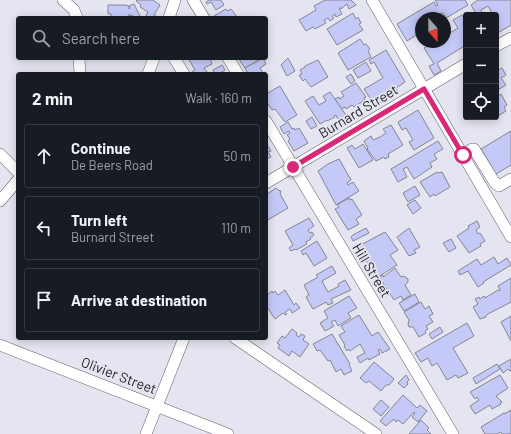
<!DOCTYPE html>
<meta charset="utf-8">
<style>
:root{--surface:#171b24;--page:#242831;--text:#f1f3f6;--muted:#9ea1a6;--line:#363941}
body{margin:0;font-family:Barlow,sans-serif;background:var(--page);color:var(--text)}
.controls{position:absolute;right:12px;top:12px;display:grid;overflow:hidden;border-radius:4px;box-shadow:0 2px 10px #0003}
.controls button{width:36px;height:36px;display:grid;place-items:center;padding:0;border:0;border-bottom:1px solid var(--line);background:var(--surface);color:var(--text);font:20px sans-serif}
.compass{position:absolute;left:415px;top:12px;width:36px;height:36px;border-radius:50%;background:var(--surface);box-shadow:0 2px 10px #0003;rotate:159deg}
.stop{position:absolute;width:12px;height:12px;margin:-9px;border:3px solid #db2777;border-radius:50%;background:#fff}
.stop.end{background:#db2777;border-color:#fff;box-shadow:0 1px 4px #0008}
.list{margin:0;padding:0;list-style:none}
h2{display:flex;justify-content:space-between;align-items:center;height:52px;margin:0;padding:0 16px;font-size:17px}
h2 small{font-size:13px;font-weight:400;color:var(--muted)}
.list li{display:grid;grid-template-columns:26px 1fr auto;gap:12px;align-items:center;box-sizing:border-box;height:64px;margin:0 8px 8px;padding:0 8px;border:1px solid var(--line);border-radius:4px}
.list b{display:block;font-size:15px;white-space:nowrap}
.list p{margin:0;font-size:13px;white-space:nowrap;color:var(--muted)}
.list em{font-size:13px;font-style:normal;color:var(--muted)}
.icon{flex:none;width:22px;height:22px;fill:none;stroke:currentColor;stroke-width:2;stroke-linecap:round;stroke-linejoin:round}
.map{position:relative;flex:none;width:511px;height:434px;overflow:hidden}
.search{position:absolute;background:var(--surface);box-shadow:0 2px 10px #0003;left:16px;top:16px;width:252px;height:44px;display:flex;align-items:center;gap:10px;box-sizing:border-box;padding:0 14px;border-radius:4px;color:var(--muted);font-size:15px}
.panel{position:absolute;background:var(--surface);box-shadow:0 2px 10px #0003;left:16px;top:72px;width:252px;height:268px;border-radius:4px}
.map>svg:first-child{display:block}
.building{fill:#c4c9f8;stroke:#858690}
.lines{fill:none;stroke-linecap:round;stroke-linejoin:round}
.minor-casing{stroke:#61626b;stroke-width:12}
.minor{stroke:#fff;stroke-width:11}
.route{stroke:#db2777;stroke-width:5}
.labels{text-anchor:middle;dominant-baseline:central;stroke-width:3.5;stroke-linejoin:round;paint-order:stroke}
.street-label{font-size:14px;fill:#1d1e22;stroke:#e4e5f0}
</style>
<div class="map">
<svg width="511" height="434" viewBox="0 0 511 434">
<rect width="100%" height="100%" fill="#e4e5f0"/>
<g class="building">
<polygon points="137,0 153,0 160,5 154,15 157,17 156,18 148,18 146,15 148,12 140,7 141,5 136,1"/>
<polygon points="209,0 221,0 224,5 216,10 211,2 207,4 206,2"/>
<polygon points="325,0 351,0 356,5 349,9 347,4 341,9 341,8 339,8 342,14 336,17 335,14 332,16 334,18 330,21 328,18 324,20 326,23 315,29 313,27 306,31 299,20 316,10 314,6"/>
<polygon points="435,0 465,0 468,5 446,18 443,13 440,14 442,18 421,18 421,32 407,41 397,24 434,2 436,6 438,5"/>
<polygon points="478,0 511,0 511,25 496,34 496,22 497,22 496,15 488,15 492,13 488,6 481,10 482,14 485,12 487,15 477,15 471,5"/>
<polygon points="134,4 141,18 134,18 132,15 130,16 129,14 129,18 111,18 111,14 108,14 108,5 125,5 129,6 129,9 130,8 129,6"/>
<polygon points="226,9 228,11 231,9 238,18 215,18 214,16"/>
<polygon points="353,13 356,19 358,17 361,23 359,24 363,30 337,45 327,29"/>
<polygon points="462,15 466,22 466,45 437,63 441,71 434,75 429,66 434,64 424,48 435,42 445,42 445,36 458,28 453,20"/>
<polygon points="360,39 364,45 366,44 370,49 368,51 371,57 348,70 338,53"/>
<polygon points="386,50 405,82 396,88 398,92 375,106 364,89 383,78 374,62 371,64 369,60"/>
<polygon points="188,58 210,58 212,64 204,68 207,72 203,74 194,74 192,72 195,70"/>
<polygon points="238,58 263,58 245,68"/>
<polygon points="263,58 266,64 260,68 263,73 265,72 268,77 266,78 266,74 248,74 245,68"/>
<polygon points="288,58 295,71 287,76 281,65"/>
<polygon points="318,60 328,77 311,87 305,79 303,81 299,75 302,74 300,70 305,67 305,66"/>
<polygon points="366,62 371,71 358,78 353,70"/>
<polygon points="222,65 225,70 219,74 211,74 214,73 213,70"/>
<polygon points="496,67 498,70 502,68 506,75 501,78 506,85 496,91"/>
<polygon points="351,74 355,81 351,84 346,77"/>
<polygon points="356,83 366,97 364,98 365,100 354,107 352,105 346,109 345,107 341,109 335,99 339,97 340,99 344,96 341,92"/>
<polygon points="280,86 297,115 285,122 275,109 272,110 266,101 266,94"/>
<polygon points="330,92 348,118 340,123 336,115 334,116 335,117 327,121 327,120 320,124 305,101 313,96 319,105 326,101 323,96"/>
<polygon points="501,94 507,105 504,107 506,111 496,117 496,95 498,96"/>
<polygon points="418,110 434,138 414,150 409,142 413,140 406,128 402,130 398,122"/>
<polygon points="312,117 317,126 311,129 306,121"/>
<polygon points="288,122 292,129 294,128 295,130 299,128 308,143 294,151 288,141 290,139 287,135 290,133 289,131 284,134 280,127"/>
<polygon points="391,125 403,145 388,154 389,157 385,159 384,157 376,161 367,149 368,148 364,141 371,136 373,140 380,137 386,133 383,129"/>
<polygon points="511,131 511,165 496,174 481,149"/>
<polygon points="438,141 443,149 434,154 437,159 430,163 432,167 414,179 407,167 403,169 407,177 398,182 391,169"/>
<polygon points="266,143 271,151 268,152 271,157 266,159"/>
<polygon points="363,144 373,160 359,168 347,148 352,145 355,149"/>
<polygon points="339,159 351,180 347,183 348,185 353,182 359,191 336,205 318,171 328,164"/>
<polygon points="437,172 438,173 442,172 450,187 435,196 434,194 430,197 420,182"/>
<polygon points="415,186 420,195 408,202 403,193"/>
<polygon points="276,188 278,190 281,191 280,194 288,208 266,221 266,195"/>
<polygon points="349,198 350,200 352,199 362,215 356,219 359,224 348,230 335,209 339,207 337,205"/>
<polygon points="415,200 421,208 413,214 407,205"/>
<polygon points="309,218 314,226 308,230 310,233 312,232 314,235 310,238 311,239 306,242 307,244 296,250 295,249 291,251 289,248 293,245 285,231"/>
<polygon points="477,221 480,227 476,230 478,234 480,233 485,241 480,244 481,246 469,253 457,236 469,228 468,226"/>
<polygon points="366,228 369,233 353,241 351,237 353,235"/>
<polygon points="409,228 420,247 414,250 416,253 409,256 397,237"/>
<polygon points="385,232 398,250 390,255 397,265 378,277 372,265 370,267 365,259 368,258 364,250 362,251 359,246"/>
<polygon points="451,239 456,248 449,252 443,243"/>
<polygon points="317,241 327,258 314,266 306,253 303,255 301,251"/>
<polygon points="494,257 498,264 507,258 511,265 483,282 484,283 478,287 468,271 460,275 458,271 477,259 481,265"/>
<polygon points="332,266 336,273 322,281 328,292 339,286 338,284 345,280 351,290 331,299 333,303 328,305 326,302 313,309 306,297 309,295 304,285 318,277 316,275"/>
<polygon points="395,268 401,277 404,276 408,279 408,282 405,285 411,295 403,300 401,296 394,300 389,292 387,293 385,290 387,289 379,277 383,275 383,277"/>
<polygon points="511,278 511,302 488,314 486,316 486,317 480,319 473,307 478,304 475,299 479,297 480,299 484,296 485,298 498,290 499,291 500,290 498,286"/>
<polygon points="285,290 294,305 296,303 300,308 292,313 290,309 285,312 287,314 285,315 283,313 275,319 266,305 266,296 272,291 273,293 275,291 278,295"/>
<polygon points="415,294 419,302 404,311 399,303"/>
<polygon points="349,296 357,308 348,313 351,318 338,326 335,320 331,322 334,326 325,331 320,323 328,318 324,311"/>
<polygon points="421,302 425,309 429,306 433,314 429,316 433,322 426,326 428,329 425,331 426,333 419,337 413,327 409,327 408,324 409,320 404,312"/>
<polygon points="359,315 372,336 378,332 390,349 382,353 380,349 378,350 380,354 369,360 368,358 360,363 357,357 365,353 360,344 350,351 349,349 347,351 344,346 345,345 339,335 345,332 341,326"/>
<polygon points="511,316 511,341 501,322"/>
<polygon points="467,323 474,336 453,348 468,373 458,378 456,375 447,380 437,363 432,366 428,358 421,362 415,353"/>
<polygon points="440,327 443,332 432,339 429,334"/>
<polygon points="292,329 297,333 296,335 299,337 301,334 305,336 303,340 309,344 300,357 292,351 289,356 278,348 280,345 277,343 282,336 285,338"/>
<polygon points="332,334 350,364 349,365 352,371 344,375 341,369 336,372 330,360 328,361 320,350 317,351 313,344"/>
<polygon points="511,359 511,371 510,371 508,369 503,373 499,366"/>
<polygon points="374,362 394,379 389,385 386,385 381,391 369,381 366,383 360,378"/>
<polygon points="497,364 500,369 476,384 473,378"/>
<polygon points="406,375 409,380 407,382 408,384 404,388 398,383"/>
<polygon points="500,375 508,388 496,396 502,402 500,403 501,404 492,409 490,405 475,414 470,406 479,400 477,397 475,399 470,392"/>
<polygon points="403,395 417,408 420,405 427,411 418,422 412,417 415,413 414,412 403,424 398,420 396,422 394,419 386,426 380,421"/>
<polygon points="381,400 389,407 381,416 373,409"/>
<polygon points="511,410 511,434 502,434 501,432 497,434 485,434 481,427 504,413 504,414"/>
<polygon points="421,420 429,428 427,430 431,434 409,434"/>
</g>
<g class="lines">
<g class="minor-casing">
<g id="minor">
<polyline points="63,0 74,10 77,18"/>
<polyline points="193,0 204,18"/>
<polyline points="372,0 511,237"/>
<polyline points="169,18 175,0"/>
<polyline points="496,46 511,38"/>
<polyline points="79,58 80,74"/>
<polyline points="174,58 184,74"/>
<polyline points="228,58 238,74"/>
<polyline points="148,74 154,58"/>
<polyline points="266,121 453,434"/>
<polyline points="0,154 18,172"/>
<polyline points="463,155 472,149 474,149 495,183 499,186 511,179"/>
<polyline points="266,183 466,64"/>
<polyline points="0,201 18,180"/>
<polyline points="235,338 376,434"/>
<polyline points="0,345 228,434"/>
<polyline points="146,434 184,338"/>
</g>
</g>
<use href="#minor" class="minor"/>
</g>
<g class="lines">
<polyline class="route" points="293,167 424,89 463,155"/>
</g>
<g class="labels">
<g class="street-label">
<text transform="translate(358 111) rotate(-31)">Burnard Street</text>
<text transform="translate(372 270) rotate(59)">Hill Street</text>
<text transform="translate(119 375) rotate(21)">Olivier Street</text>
</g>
</g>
</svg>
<div class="controls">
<button>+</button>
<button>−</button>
<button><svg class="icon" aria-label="locate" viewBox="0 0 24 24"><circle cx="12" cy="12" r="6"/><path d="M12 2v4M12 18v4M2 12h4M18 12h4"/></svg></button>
</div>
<svg class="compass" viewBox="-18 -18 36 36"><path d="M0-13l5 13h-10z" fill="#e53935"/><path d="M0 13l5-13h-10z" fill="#9ea1a6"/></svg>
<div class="stop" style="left:463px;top:155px"></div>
<div class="stop end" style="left:293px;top:167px"></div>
<div class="search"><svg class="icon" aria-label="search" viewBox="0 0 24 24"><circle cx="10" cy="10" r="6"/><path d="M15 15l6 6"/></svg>Search here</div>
<section class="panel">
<h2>2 min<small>Walk · 160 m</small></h2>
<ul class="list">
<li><svg class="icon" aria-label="ahead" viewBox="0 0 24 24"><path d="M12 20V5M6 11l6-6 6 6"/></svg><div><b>Continue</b><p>De Beers Road</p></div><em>50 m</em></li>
<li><svg class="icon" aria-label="left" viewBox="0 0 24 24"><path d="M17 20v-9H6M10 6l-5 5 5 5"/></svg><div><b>Turn left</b><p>Burnard Street</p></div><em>110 m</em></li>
<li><svg class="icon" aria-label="arrive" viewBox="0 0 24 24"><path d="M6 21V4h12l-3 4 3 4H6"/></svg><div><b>Arrive at destination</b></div></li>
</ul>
</section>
</div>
